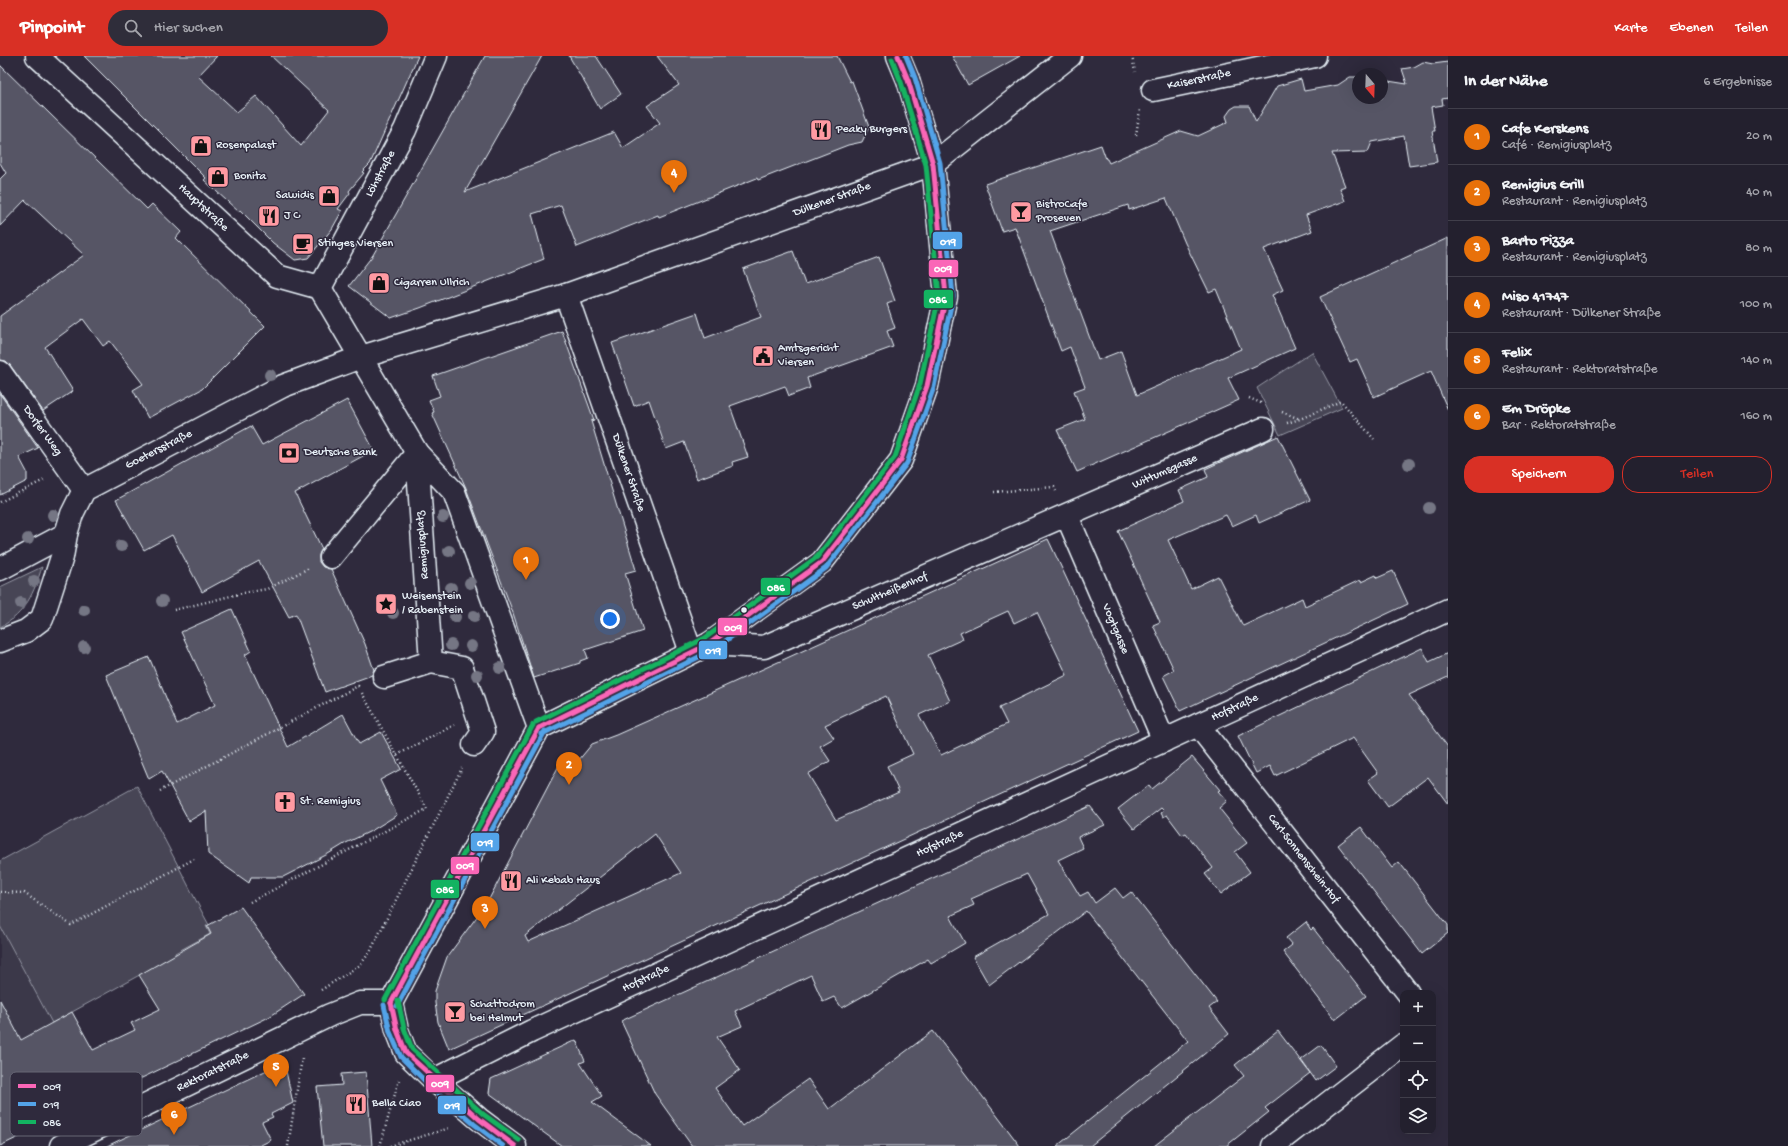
<!DOCTYPE html>
<html lang="de">
<meta charset="utf-8">
<style>
:root{--surface:#23202e;--page:#2f2d3a;--text:#f1f3f6;--muted:#a3a3aa;--line:#403e4a;--accent:#d93025}
body{margin:0;font-family:"Gochi Hand",sans-serif;background:var(--page);color:var(--text)}
.controls{position:absolute;right:12px;bottom:12px;display:grid;overflow:hidden;border-radius:8px;box-shadow:0 4px 16px #0002}
.controls button{width:36px;height:36px;display:grid;place-items:center;padding:0;border:0;border-bottom:1px solid var(--line);background:var(--surface);color:var(--text);font:20px sans-serif}
.compass{position:absolute;left:1352px;top:12px;width:36px;height:36px;border-radius:50%;background:var(--surface);box-shadow:0 4px 16px #0002;rotate:161deg}
.you{position:absolute;left:610px;top:563px;width:14px;height:14px;margin:-10px;border:3px solid #fff;border-radius:50%;background:#1a73e8;box-shadow:0 0 0 6px #1a73e833}
.badge{display:grid;place-items:center;width:26px;height:26px;border-radius:50%;background:var(--accent);color:#fff;font-size:13px;font-weight:700}
.pin{position:absolute;translate:-50% -33px;filter:drop-shadow(0 1px 2px #0008)}
.pin::after{content:'';position:absolute;top:21px;width:14px;height:12px;background:inherit;clip-path:polygon(0 0,100% 0,50% 100%)}
.list{margin:0;padding:0;list-style:none}
h2{display:flex;justify-content:space-between;align-items:center;height:52px;margin:0;padding:0 16px;font-size:17px}
h2 small{font-size:13px;font-weight:400;color:var(--muted)}
.list li{display:grid;grid-template-columns:26px 1fr auto;gap:12px;align-items:center;box-sizing:border-box;height:56px;padding:0 16px;border-top:1px solid var(--line)}
.list b{display:block;font-size:15px;white-space:nowrap}
.list p{margin:0;font-size:13px;white-space:nowrap;color:var(--muted)}
.list em{font-size:13px;font-style:normal;color:var(--muted)}
.actions{display:flex;gap:8px;padding:12px 16px}
.actions a{flex:1;padding:9px 0;border:1px solid var(--accent);border-radius:16px;text-align:center;font-size:14px;color:var(--accent)}
.actions .main{background:var(--accent);color:#fff}
.icon{flex:none;width:22px;height:22px;fill:none;stroke:currentColor;stroke-width:2;stroke-linecap:round;stroke-linejoin:round}
.map{position:relative;flex:none;width:1448px;height:1090px;overflow:hidden}
header{display:flex;align-items:center;gap:24px;box-sizing:border-box;height:56px;padding:0 20px;background:var(--accent);color:#fff}
header strong{font-size:19px}
nav{display:flex;gap:22px;margin-inline-start:auto;font-size:14px}
.search{width:280px;height:36px;background:var(--page);display:flex;align-items:center;gap:10px;box-sizing:border-box;padding:0 14px;border-radius:22px;color:var(--muted);font-size:15px}
main{display:flex}
aside{flex:1;background:var(--surface)}
.map>svg:first-child{display:block}
.built{fill:#3b3749}
.green{fill:#464455;stroke:#979aa6}
.building{fill:#575565;stroke:#e8f1f8;fill-rule:evenodd}
.lines{fill:none;stroke-linecap:round;stroke-linejoin:round}
.minor-casing{stroke:#e8f1f8;stroke-width:25}
.path{stroke:#e8f1f8;stroke-width:2.5;stroke-dasharray:1 3;stroke-linecap:butt}
.minor{stroke:#2f2a3d;stroke-width:22}
.bus-1-casing{stroke:#2f2a3d;stroke-width:8}
.bus-2-casing{stroke:#2f2a3d;stroke-width:8}
.bus-3-casing{stroke:#2f2a3d;stroke-width:8}
.bus-1{stroke:#fa66b7;stroke-width:5}
.bus-2{stroke:#53a3e8;stroke-width:5}
.bus-3{stroke:#13b361;stroke-width:5}
.tree{fill:#757684}
.bus-dot{fill:#e8f1f8;stroke:#2f2a3d;stroke-width:1.5}
.labels{text-anchor:middle;dominant-baseline:central;stroke-width:3;stroke-linejoin:round;paint-order:stroke}
.street-label{font-size:12px;fill:#e8f1f8;stroke:#2f2a3d}
.poi-label{font-size:12px;fill:#e8f1f8;stroke:#2f2a3d;text-anchor:start}
.key{fill:#2f2a3d;stroke:#666675;stroke-width:1}
.key-label{font-size:11px;fill:#e8f1f8}
.line-badge{stroke:#2f2a3d;stroke-width:1.5}
.badge-label{font-size:11px;text-anchor:middle;font-weight:bold;fill:#fff}
</style>
<header>
<strong>Pinpoint</strong>
<div class="search"><svg class="icon" aria-label="search" viewBox="0 0 24 24"><circle cx="10" cy="10" r="6"/><path d="M15 15l6 6"/></svg>Hier suchen</div>
<nav><a>Karte</a><a>Ebenen</a><a>Teilen</a></nav>
</header>
<main>
<div class="map">
<svg width="1448" height="1090" viewBox="0 0 1448 1090">
<rect width="100%" height="100%" fill="#2f2a3d"/>
<filter id="ink" filterUnits="userSpaceOnUse"><feTurbulence type="fractalNoise" baseFrequency=".025" numOctaves="2"/><feDisplacementMap in="SourceGraphic" scale="8" xChannelSelector="R" yChannelSelector="G"/><feConvolveMatrix kernelMatrix="1 2 1 2 8 2 1 2 1" color-interpolation-filters="sRGB"/></filter>
<g filter="url(#ink)">
<polygon class="built" points="0,870 52,967 0,995"/>
<g class="green">
<polygon points="1312,296 1342,352 1280,379 1257,332"/>
<path d="M42,511C34,536 26,558 0,571V531Z"/>
<polygon points="137,730 203,858 209,869 206,870 210,878 175,897 176,899 52,967 0,870 0,805"/>
</g>
<g class="building">
<polygon points="84,0 217,0 198,20 237,56 256,40 301,90 329,54 271,0 418,0 370,108 362,116 364,117 349,135 350,137 338,153 342,155 332,173 308,202 295,204 273,187 240,154 239,156 204,124 206,122"/>
<polygon points="485,0 542,0 465,136 614,76 623,92 660,67 647,50 679,29 657,0 837,0 850,26 852,25 869,71 862,86 848,89 758,124 757,122 659,161 658,159 577,191 561,149 532,158 544,203 420,252 391,262 349,230 373,199"/>
<polygon points="569,0 596,0 621,38 600,53"/>
<polygon points="952,0 1020,0 968,29"/>
<path d="M1423,6L1433,8L1448,6V42L1442,43L1443,49L1431,51L1435,75H1432L1437,106L1409,110L1404,80L1372,86L1368,96L1332,97L1345,130L1340,132L1345,145L1306,159L1312,175L1264,193L1283,234L1272,239L1295,292L1228,322L1239,344L1077,416L1057,374L1085,363L1074,335L1085,331L1070,291L1061,295L1015,171L1002,175L985,128L1101,89L1106,103H1107L1109,107L1181,75L1198,80L1228,66L1226,60L1231,53L1236,50H1249L1256,66L1277,30L1301,23L1304,35L1338,29L1350,21H1358V42H1382V24L1407,28L1402,13L1414,11ZM1166,142L1185,187L1209,236L1216,233L1241,293L1137,339L1121,295L1098,304L1050,175L1128,149L1129,154Z"/>
<polygon points="0,9 147,153 152,148 181,176 176,182 265,270 202,333 148,362 133,334 143,328 110,285 103,290 83,263 45,291 73,335 43,355 10,309 6,305 0,304 0,260 84,199 25,144 0,170 0,123 6,117 0,107"/>
<polygon points="1448,182 1448,354 1431,315 1374,341 1357,303 1350,306 1320,241"/>
<polygon points="793,195 805,228 879,201 895,245 887,248 895,272 887,275 893,291 807,322 810,332 789,340 785,330 730,350 748,401 732,406 733,410 697,423 684,386 666,393 649,344 634,350 612,287 697,257 705,282 761,261 743,213"/>
<polygon points="562,275 594,364 591,365 636,514 625,517 643,575 585,594 588,602 580,605 580,607 534,622 512,554 478,464 466,432 432,357 434,356 429,344 440,340 433,320"/>
<polygon points="0,338 38,392 19,401 27,416 27,425 0,439"/>
<polygon points="347,344 374,394 295,437 322,493 319,499 319,506 323,511 331,513 365,588 374,614 372,619 325,636 296,558 289,561 259,505 202,536 172,479 144,494 116,444 251,370 262,389"/>
<polygon points="1278,380 1310,444 1259,467 1256,459 1232,470 1226,459 1168,484 1191,533 1218,520 1243,570 1302,542 1305,550 1360,524 1361,526 1376,519 1377,522 1393,515 1408,548 1180,655 1163,620 1174,614 1153,569 1160,566 1118,475 1184,445 1179,434 1208,421 1205,413"/>
<path d="M1048,483L1138,675L449,993L438,966L435,947V935L447,901L487,847L565,698L578,705L592,688L616,679L708,638ZM1008,555L1014,567L1037,556L1067,619L999,652L1007,668L941,699L919,659L950,645L928,599L963,583L960,577ZM886,640L913,698L887,710L899,736L836,764L808,718L830,705L820,690L834,682L825,669ZM655,778L681,817L528,886L525,880Z"/>
<polygon points="232,553 251,595 245,599 288,691 343,658 359,688 381,676 401,713 380,724 397,759 371,775 346,787 328,798 283,821 251,821 249,827 208,798 206,755 189,765 162,715 149,723 106,619 149,601 177,668 215,649 181,576"/>
<polygon points="1422,592 1429,606 1448,597 1448,621 1409,639 1448,691 1448,748 1428,721 1388,751 1368,724 1378,717 1353,682 1275,720 1270,710 1256,717 1238,680"/>
<polygon points="1192,701 1220,734 1218,735 1227,745 1219,752 1247,787 1235,796 1250,816 1221,838 1205,818 1213,812 1186,777 1182,779 1167,759 1163,761 1161,757 1164,755 1161,752 1134,773 1118,753 1149,729 1152,733"/>
<polygon points="1090,750 1105,769 1078,781 1083,792 1058,804 1080,840 1088,836 1095,847 1115,832 1123,842 1131,836 1217,946 1209,952 1229,978 1090,1090 1057,1090 1188,985 1086,855 989,929 973,901 1049,858 1027,818 971,843 974,849 950,860 965,887 931,907 928,903 842,952 834,941 823,946 811,919 735,955 742,970 717,981 740,1014 715,1032 742,1070 808,1023 829,1053 933,975 1020,1090 692,1090 655,1038 621,965"/>
<polygon points="1361,771 1392,812 1399,806 1448,869 1448,877 1422,898 1338,789"/>
<polygon points="241,851 304,938 269,961 0,1090 0,944 21,984 72,956 93,994 135,974 131,967 160,953 139,919 211,878 207,870"/>
<polygon points="1306,866 1311,874 1313,872 1366,940 1335,964 1283,896 1292,889 1286,882"/>
<polygon points="1278,975 1310,1017 1265,1052 1269,1056 1226,1090 1154,1090 1244,1020 1235,1009"/>
<polygon points="576,984 585,1005 580,1007 602,1040 592,1046 651,1090 562,1090 489,1037 491,1023"/>
<polygon points="1321,989 1336,1010 1316,1025 1301,1004"/>
<polygon points="284,1006 293,1047 271,1058 273,1061 262,1066 271,1084 259,1090 107,1090"/>
<polygon points="366,1016 372,1090 323,1090 317,1031 342,1029 341,1018"/>
</g>
<g class="lines">
<g class="minor-casing">
<g id="minor">
<polyline points="37,0 277,220 320,232 417,397 431,606 462,612 483,676 474,689"/>
<polyline points="1153,34 1315,0"/>
<polyline points="320,232 405,74 436,0"/>
<polyline points="566,239 691,596"/>
<polyline points="0,316 84,434"/>
<polyline points="1067,460 1164,685"/>
<polyline points="331,501 417,397 454,436 539,672 391,947"/>
<polyline points="0,513 66,478"/>
<polyline points="0,585 26,575 42,563 62,501 66,478 72,458 84,434 283,330 361,301 566,239 933,108 1070,0"/>
<polyline points="709,588 764,591 1263,373"/>
<polyline points="384,621 431,606"/>
<polyline points="1198,669 1408,937"/>
<polyline points="539,672 709,588 822,506 901,404 927,330 946,240 933,108 908,24 898,0"/>
<polyline points="391,947 397,974 406,997 434,1024 479,1063 515,1090"/>
<polyline points="434,1024 532,975 1448,554"/>
<polyline points="61,1090 330,959 360,947 391,947"/>
<polyline points="1273,1090 1403,989"/>
</g>
</g>
<g class="path">
<polyline points="1132,0 1135,16"/>
<polyline points="1136,79 1140,54"/>
<polyline points="1249,342 1261,347"/>
<polyline points="1282,356 1300,363"/>
<polyline points="1287,367 1300,363 1341,345 1374,383"/>
<polyline points="994,436 1054,431 1056,435"/>
<polyline points="0,446 46,423"/>
<polyline points="174,554 243,537 267,533 309,512"/>
<polyline points="397,699 454,669"/>
<polyline points="160,735 358,630 360,632"/>
<polyline points="0,836 24,837 71,869 194,803"/>
<polyline points="250,846 427,753 362,637"/>
<polyline points="321,934 360,909 370,896 462,712"/>
<polyline points="288,1090 302,1002"/>
<polyline points="380,1090 399,1024"/>
<polyline points="390,1090 450,1072"/>
</g>
<use href="#minor" class="minor"/>
<g class="bus-1-casing">
<g id="bus-1">
<polyline points="539,672 709,588 822,506 901,404 927,330 946,240 933,108 908,24 898,0"/>
<polyline points="391,947 539,672"/>
<polyline points="391,947 397,974 406,997 479,1063 515,1090"/>
</g>
</g>
<g class="bus-2-casing">
<g id="bus-2">
<polyline points="542,678 713,594 826,512 907,407 934,331 953,240 940,107 915,22 906,0"/>
<polyline points="384,949 390,976 401,1001 429,1029 474,1068 503,1090"/>
<polyline points="397,950 545,675"/>
</g>
</g>
<g class="bus-3-casing">
<g id="bus-3">
<polyline points="536,666 705,582 817,501 895,401 920,328 939,240 926,109 901,26 892,3"/>
<polyline points="385,944 533,669"/>
<polyline points="398,945 404,972 412,993 483,1058 519,1084"/>
</g>
</g>
<use href="#bus-1" class="bus-1"/>
<use href="#bus-2" class="bus-2"/>
<use href="#bus-3" class="bus-3"/>
</g>
<g class="tree">
<circle cx="270" cy="319" r="6"/>
<circle cx="1409" cy="408" r="6"/>
<circle cx="1429" cy="452" r="6"/>
<circle cx="53" cy="459" r="6"/>
<circle cx="443" cy="461" r="6"/>
<circle cx="28" cy="483" r="6"/>
<circle cx="121" cy="490" r="6"/>
<circle cx="449" cy="495" r="6"/>
<circle cx="34" cy="525" r="6"/>
<circle cx="470" cy="527" r="6"/>
<circle cx="451" cy="532" r="6"/>
<circle cx="162" cy="545" r="6"/>
<circle cx="21" cy="547" r="6"/>
<circle cx="84" cy="554" r="6"/>
<circle cx="393" cy="557" r="6"/>
<circle cx="474" cy="560" r="6"/>
<circle cx="455" cy="561" r="6"/>
<circle cx="451" cy="589" r="6"/>
<circle cx="471" cy="590" r="6"/>
<circle cx="84" cy="591" r="6"/>
<circle cx="500" cy="612" r="6"/>
<circle cx="477" cy="619" r="6"/>
</g>
</g>
<defs>
<g id="restaurant-square" transform="scale(1.15)"><rect x="-9" y="-9" width="18" height="18" rx="4" fill="#ff9aa2" stroke="#2f2a3d"/><path d="M-5-6h1v4h1v-4h1v4h1v-4h1v5L-1.5 .5V6h-2V.5L-5-1ZM5-6V6H3V1.5H1.5Q1.5-4 5-6Z" fill="#111"/></g>
<g id="shop-square" transform="scale(1.15)"><rect x="-9" y="-9" width="18" height="18" rx="4" fill="#ff9aa2" stroke="#2f2a3d"/><path d="M-5-2.5h2.3a2.7 3.5 0 0 1 5.4 0H5L5.5 6h-11ZM-1.5-2.5h3a1.5 2.3 0 0 0-3 0Z" fill="#111"/></g>
<g id="bar-square" transform="scale(1.15)"><rect x="-9" y="-9" width="18" height="18" rx="4" fill="#ff9aa2" stroke="#2f2a3d"/><path d="M-6-5H6L.8 .8V4.5H3.5V6h-7V4.5H-.8V.8Z" fill="#111"/></g>
<g id="cafe-square" transform="scale(1.15)"><rect x="-9" y="-9" width="18" height="18" rx="4" fill="#ff9aa2" stroke="#2f2a3d"/><path d="M-5.5-4.5H6V0H3Q3 3.5 0 3.5H-2.5Q-5.5 3.5-5.5 0ZM3-3.2v2h1.7v-2ZM-6 4.5H4V6H-6Z" fill="#111"/></g>
<g id="civic-square" transform="scale(1.15)"><rect x="-9" y="-9" width="18" height="18" rx="4" fill="#ff9aa2" stroke="#2f2a3d"/><path d="M-.6-6.5H3V-4.5H.6V-3L4-1V1h2V6H-6V1h2V-1L-.6-3ZM-1.2 2.5V6h2.4V2.5Z" fill="#111"/></g>
<g id="bank-square" transform="scale(1.15)"><rect x="-9" y="-9" width="18" height="18" rx="4" fill="#ff9aa2" stroke="#2f2a3d"/><path d="M-6-4H6V4H-6ZM0-2.3a2.3 2.3 0 1 0 0 4.6a2.3 2.3 0 1 0 0-4.6Z" fill="#111"/></g>
<g id="sight-square" transform="scale(1.15)"><rect x="-9" y="-9" width="18" height="18" rx="4" fill="#ff9aa2" stroke="#2f2a3d"/><path d="M0-6L1.8-2.2L6-1.7L2.9 1.2L3.7 5.4L0 3.3L-3.7 5.4L-2.9 1.2L-6-1.7L-1.8-2.2Z" fill="#111"/></g>
<g id="church-square" transform="scale(1.15)"><rect x="-9" y="-9" width="18" height="18" rx="4" fill="#ff9aa2" stroke="#2f2a3d"/><path d="M-1.2-6h2.4v3.5h3.3v2.4h-3.3V6h-2.4V-.1h-3.3v-2.4h3.3Z" fill="#111"/></g>
</defs>
<g fill-rule="evenodd">
<use href="#restaurant-square" x="821" y="74"/>
<use href="#shop-square" x="201" y="90"/>
<use href="#shop-square" x="218" y="121"/>
<use href="#shop-square" x="329" y="140"/>
<use href="#bar-square" x="1021" y="156"/>
<use href="#restaurant-square" x="269" y="160"/>
<use href="#cafe-square" x="303" y="188"/>
<use href="#shop-square" x="379" y="227"/>
<use href="#civic-square" x="763" y="300"/>
<use href="#bank-square" x="289" y="397"/>
<use href="#sight-square" x="386" y="548"/>
<use href="#church-square" x="285" y="746"/>
<use href="#restaurant-square" x="511" y="825"/>
<use href="#bar-square" x="455" y="956"/>
<use href="#restaurant-square" x="356" y="1048"/>
</g>
<circle class="bus-dot" cx="744" cy="554" r="3.5"/>
<g class="labels">
<g class="street-label">
<text transform="translate(1199 24) rotate(-12)">Kaiserstraße</text>
<text transform="translate(381 118) rotate(-62)">Löhstraße</text>
<text transform="translate(832 144) rotate(-20)">Dülkener Straße</text>
<text transform="translate(203 152) rotate(43)">Hauptstraße</text>
<text transform="translate(42 375) rotate(54)">Dorfer Weg</text>
<text transform="translate(159 394) rotate(-27)">Goetersstraße</text>
<text transform="translate(1165 416) rotate(-24)">Wittumsgasse</text>
<text transform="translate(628 417) rotate(71)">Dülkener Straße</text>
<text transform="translate(423 489) rotate(-94)">Remigiusplatz</text>
<text transform="translate(890 536) rotate(-23)">Schultheißenhof</text>
<text transform="translate(1115 573) rotate(67)">Vogtgasse</text>
<text transform="translate(1235 652) rotate(-25)">Hofstraße</text>
<text transform="translate(940 788) rotate(-25)">Hofstraße</text>
<text transform="translate(1303 803) rotate(52)">Carl-Sonnenschein-Hof</text>
<text transform="translate(646 923) rotate(-25)">Hofstraße</text>
<text transform="translate(213 1016) rotate(-26)">Rektoratstraße</text>
</g>
<g class="poi-label">
<text x="836" y="74">Peaky Burgers</text>
<text x="216" y="90">Rosenpalast</text>
<text x="234" y="121">Bonita</text>
<text x="314" y="140" text-anchor="end">Sawidis</text>
<text x="1036" y="149">BistroCafe<tspan x="1036" dy="14">Proseven</tspan></text>
<text x="284" y="160">J C</text>
<text x="318" y="188">Stinges Viersen</text>
<text x="394" y="227">Cigarren Ullrich</text>
<text x="778" y="293">Amtsgericht<tspan x="778" dy="14">Viersen</tspan></text>
<text x="304" y="397">Deutsche Bank</text>
<text x="402" y="541">Weisenstein<tspan x="402" dy="14">/ Rabenstein</tspan></text>
<text x="300" y="746">St. Remigius</text>
<text x="526" y="825">Ali Kebab Haus</text>
<text x="470" y="949">Schattodrom<tspan x="470" dy="14">bei Helmut</tspan></text>
<text x="372" y="1048">Bella Ciao</text>
</g>
</g>
<rect x="10" y="1016" width="132" height="64" rx="6" class="key"/>
<rect x="18" y="1028" width="18" height="4" fill="#fa66b7"/>
<rect x="18" y="1046" width="18" height="4" fill="#53a3e8"/>
<rect x="18" y="1064" width="18" height="4" fill="#13b361"/>
<g class="key-label">
<text x="43" y="1034">009</text>
<text x="43" y="1052">019</text>
<text x="43" y="1070">086</text>
</g>
<g class="line-badge">
<rect x="932" y="175" width="31" height="19" rx="4" fill="#53a3e8"/>
<rect x="928" y="203" width="31" height="19" rx="4" fill="#fa66b7"/>
<rect x="923" y="233" width="31" height="20" rx="4" fill="#13b361"/>
<rect x="760" y="521" width="31" height="19" rx="4" fill="#13b361"/>
<rect x="717" y="561" width="31" height="19" rx="4" fill="#fa66b7"/>
<rect x="698" y="584" width="30" height="20" rx="4" fill="#53a3e8"/>
<rect x="470" y="776" width="30" height="20" rx="4" fill="#53a3e8"/>
<rect x="450" y="800" width="30" height="19" rx="4" fill="#fa66b7"/>
<rect x="430" y="823" width="30" height="20" rx="4" fill="#13b361"/>
<rect x="425" y="1018" width="30" height="19" rx="4" fill="#fa66b7"/>
<rect x="437" y="1039" width="30" height="20" rx="4" fill="#53a3e8"/>
</g>
<g class="badge-label">
<text x="948" y="189">019</text>
<text x="943" y="216">009</text>
<text x="938" y="247">086</text>
<text x="776" y="535">086</text>
<text x="733" y="575">009</text>
<text x="713" y="598">019</text>
<text x="485" y="790">019</text>
<text x="465" y="813">009</text>
<text x="445" y="837">086</text>
<text x="440" y="1031">009</text>
<text x="452" y="1053">019</text>
</g>
</svg>
<div class="controls">
<button>+</button>
<button>−</button>
<button><svg class="icon" aria-label="locate" viewBox="0 0 24 24"><circle cx="12" cy="12" r="6"/><path d="M12 2v4M12 18v4M2 12h4M18 12h4"/></svg></button>
<button><svg class="icon" aria-label="layers" viewBox="0 0 24 24"><path d="M12 4l9 5-9 5-9-5zM3 14l9 5 9-5"/></svg></button>
</div>
<svg class="compass" viewBox="-18 -18 36 36"><path d="M0-13l5 13h-10z" fill="#e53935"/><path d="M0 13l5-13h-10z" fill="#a3a3aa"/></svg>
<div class="you"></div>
<div class="pin badge" style="left:526px;top:524px;background:#e8710a">1</div>
<div class="pin badge" style="left:569px;top:729px;background:#e8710a">2</div>
<div class="pin badge" style="left:485px;top:873px;background:#e8710a">3</div>
<div class="pin badge" style="left:674px;top:137px;background:#e8710a">4</div>
<div class="pin badge" style="left:276px;top:1031px;background:#e8710a">5</div>
<div class="pin badge" style="left:174px;top:1079px;background:#e8710a">6</div>
</div>
<aside>
<h2>In der Nähe<small>6 Ergebnisse</small></h2>
<ul class="list">
<li><span class="badge" style="background:#e8710a">1</span><div><b>Cafe Kerskens</b><p>Café · Remigiusplatz</p></div><em>20 m</em></li>
<li><span class="badge" style="background:#e8710a">2</span><div><b>Remigius Grill</b><p>Restaurant · Remigiusplatz</p></div><em>40 m</em></li>
<li><span class="badge" style="background:#e8710a">3</span><div><b>Barto Pizza</b><p>Restaurant · Remigiusplatz</p></div><em>80 m</em></li>
<li><span class="badge" style="background:#e8710a">4</span><div><b>Miso 41747</b><p>Restaurant · Dülkener Straße</p></div><em>100 m</em></li>
<li><span class="badge" style="background:#e8710a">5</span><div><b>Felix</b><p>Restaurant · Rektoratstraße</p></div><em>140 m</em></li>
<li><span class="badge" style="background:#e8710a">6</span><div><b>Em Dröpke</b><p>Bar · Rektoratstraße</p></div><em>160 m</em></li>
</ul>
<div class="actions"><a class="main">Speichern</a><a>Teilen</a></div>
</aside>
</main>
